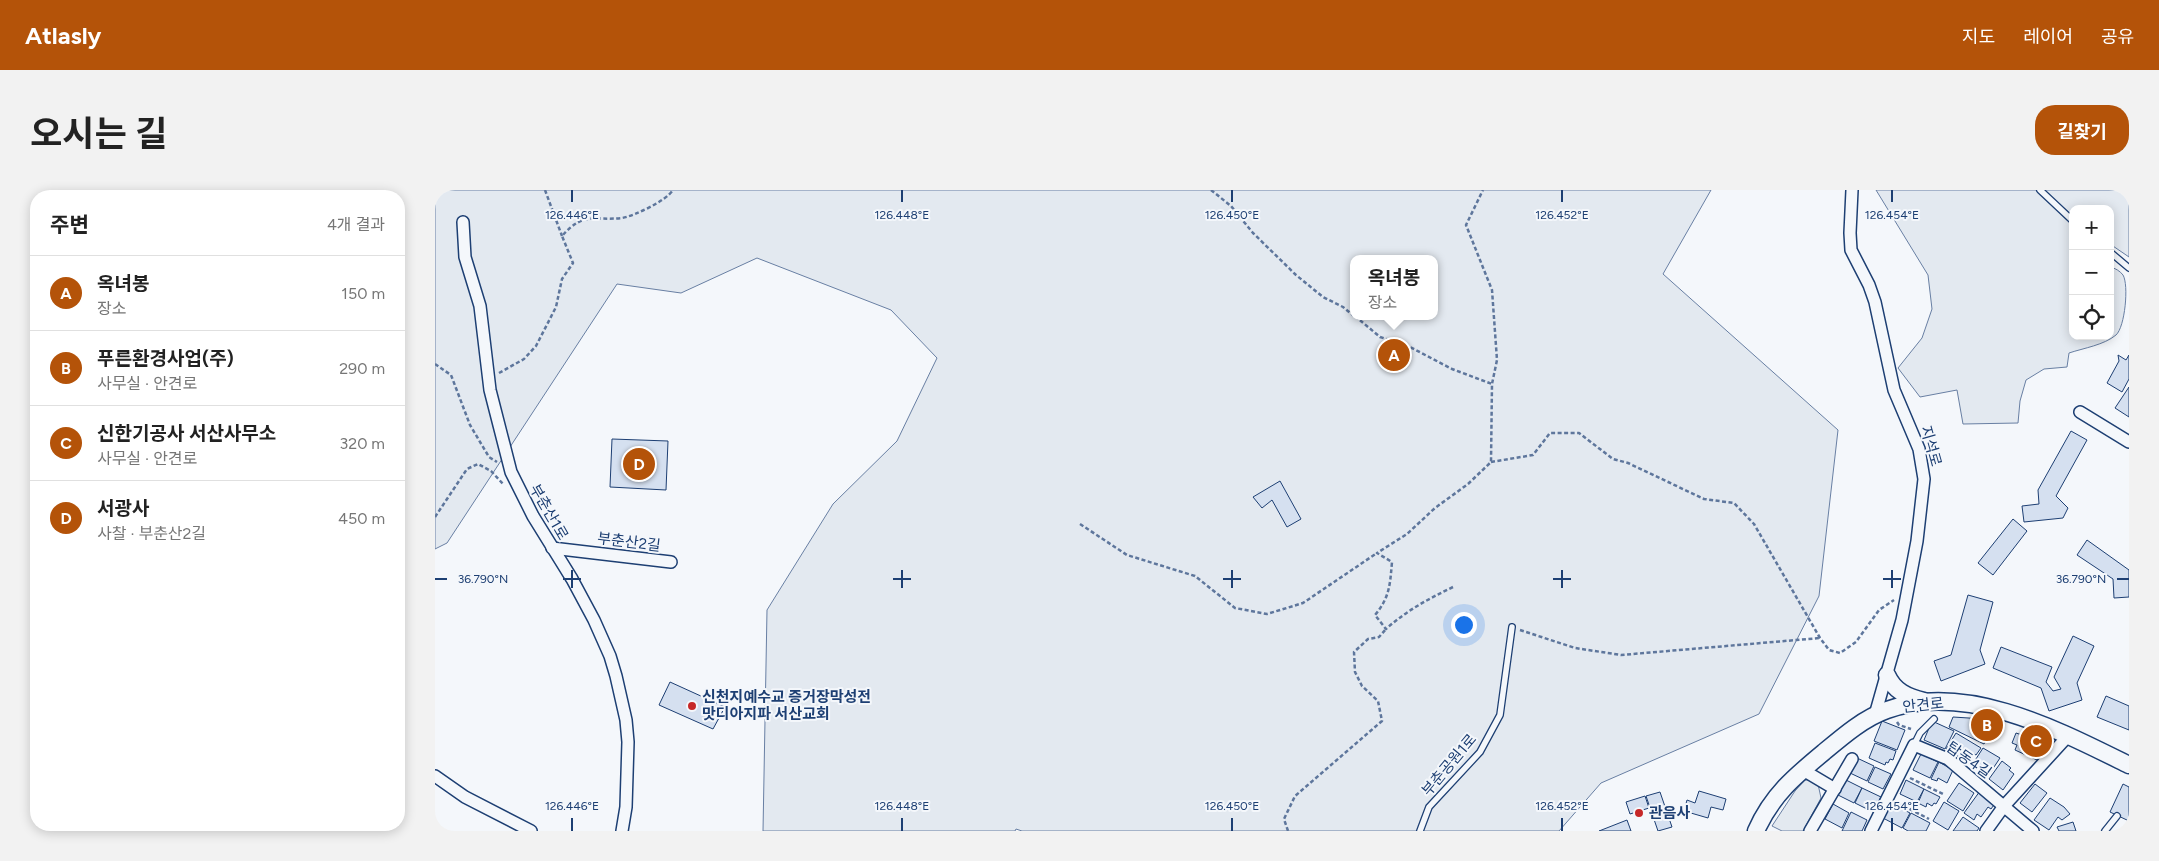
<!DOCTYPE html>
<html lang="ko">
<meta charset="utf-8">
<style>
:root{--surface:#fff;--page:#f2f2f2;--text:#222;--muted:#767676;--line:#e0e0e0;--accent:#b45309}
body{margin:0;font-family:Figtree,"Noto Sans KR",sans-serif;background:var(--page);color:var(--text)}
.controls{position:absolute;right:15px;top:15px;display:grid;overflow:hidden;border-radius:10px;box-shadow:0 2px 12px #0003}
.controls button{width:45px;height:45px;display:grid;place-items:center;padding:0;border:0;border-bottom:1px solid var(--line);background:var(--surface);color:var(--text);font:25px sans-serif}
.you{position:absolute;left:1028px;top:434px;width:18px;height:18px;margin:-12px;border:4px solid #fff;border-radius:50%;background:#1a73e8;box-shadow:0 0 0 8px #1a73e833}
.badge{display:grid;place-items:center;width:32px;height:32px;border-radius:50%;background:var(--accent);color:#fff;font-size:16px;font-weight:700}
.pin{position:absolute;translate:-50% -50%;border:2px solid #fff;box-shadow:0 1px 5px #0006}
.popup{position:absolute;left:915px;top:65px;width:88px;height:65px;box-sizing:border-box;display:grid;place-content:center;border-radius:10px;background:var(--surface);filter:drop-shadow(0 1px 4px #0005);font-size:16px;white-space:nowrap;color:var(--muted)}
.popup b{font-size:19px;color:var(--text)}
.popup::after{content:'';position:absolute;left:50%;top:100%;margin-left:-10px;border:10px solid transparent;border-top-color:var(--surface)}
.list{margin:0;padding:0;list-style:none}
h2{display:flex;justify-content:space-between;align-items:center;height:65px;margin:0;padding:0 20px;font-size:21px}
h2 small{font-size:16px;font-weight:400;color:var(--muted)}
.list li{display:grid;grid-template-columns:32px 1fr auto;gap:15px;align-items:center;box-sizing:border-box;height:75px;padding:0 20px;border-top:1px solid var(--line)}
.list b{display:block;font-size:19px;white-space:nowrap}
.list p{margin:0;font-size:16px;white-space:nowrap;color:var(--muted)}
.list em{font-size:16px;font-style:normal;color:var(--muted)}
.icon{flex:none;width:28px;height:28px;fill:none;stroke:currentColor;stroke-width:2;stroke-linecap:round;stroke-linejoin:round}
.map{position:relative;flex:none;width:1694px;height:641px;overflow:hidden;border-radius:20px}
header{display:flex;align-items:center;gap:30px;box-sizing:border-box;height:70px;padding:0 25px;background:var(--accent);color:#fff}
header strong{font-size:24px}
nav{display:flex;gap:28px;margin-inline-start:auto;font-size:18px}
.intro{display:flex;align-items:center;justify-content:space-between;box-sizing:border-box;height:120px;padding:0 30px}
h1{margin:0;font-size:35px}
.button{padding:12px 22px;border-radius:20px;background:var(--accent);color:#fff;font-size:18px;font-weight:700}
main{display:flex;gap:30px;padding:0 30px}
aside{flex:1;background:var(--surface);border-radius:20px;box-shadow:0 2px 12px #0003}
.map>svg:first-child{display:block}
.green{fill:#e3e9f0;stroke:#687fa3;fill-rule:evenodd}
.building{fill:#d5e0f0;stroke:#1d3f73}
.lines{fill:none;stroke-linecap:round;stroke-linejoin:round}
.lane-casing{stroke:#1d3f73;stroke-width:8}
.street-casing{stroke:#1d3f73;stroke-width:14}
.secondary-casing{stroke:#1d3f73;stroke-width:19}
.path{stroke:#5e769c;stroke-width:2.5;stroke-dasharray:4 2.5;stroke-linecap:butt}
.lane{stroke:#f4f7fb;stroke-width:5.5}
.street{stroke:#f4f7fb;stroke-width:11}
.secondary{stroke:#f4f7fb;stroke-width:16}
.ticks{fill:none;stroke:#1d3f73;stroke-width:2}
.poi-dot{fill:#c62828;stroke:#f4f7fb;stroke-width:2}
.labels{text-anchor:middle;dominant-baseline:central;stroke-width:4;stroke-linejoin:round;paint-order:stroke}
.street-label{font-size:15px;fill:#1d3f73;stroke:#f4f7fb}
.poi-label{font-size:15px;font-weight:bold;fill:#1d3f73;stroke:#f4f7fb;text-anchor:start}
.ticks-label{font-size:12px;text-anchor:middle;fill:#1d3f73;stroke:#f4f7fb;stroke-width:4;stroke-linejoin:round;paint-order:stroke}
</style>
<header>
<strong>Atlasly</strong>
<nav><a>지도</a><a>레이어</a><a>공유</a></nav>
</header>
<div class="intro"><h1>오시는 길</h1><a class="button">길찾기</a></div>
<main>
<aside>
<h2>주변<small>4개 결과</small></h2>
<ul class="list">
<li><span class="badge">A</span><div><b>옥녀봉</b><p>장소</p></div><em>150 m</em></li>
<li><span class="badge">B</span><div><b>푸른환경사업(주)</b><p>사무실 · 안견로</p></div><em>290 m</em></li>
<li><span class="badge">C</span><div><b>신한기공사 서산사무소</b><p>사무실 · 안견로</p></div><em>320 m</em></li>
<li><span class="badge">D</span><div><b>서광사</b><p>사찰 · 부춘산2길</p></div><em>450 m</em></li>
</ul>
</aside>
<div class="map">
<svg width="1694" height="641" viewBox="0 0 1694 641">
<rect width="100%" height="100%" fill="#f4f7fb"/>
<g class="green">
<path d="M0,0H1276L1228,84L1403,240L1384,406L1324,524L1166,593L1124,641H587L581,639L580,641H328L332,420L398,314L462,251L502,168L456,120L322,68L246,103L182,94L12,353L0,359ZM919,69H999V126H919Z"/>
<path d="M1441,0H1694V67L1675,54V19H1638V146H1675V77C1680,78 1685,81 1688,85C1694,95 1690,137 1681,145C1669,155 1649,158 1634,163L1632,177L1609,179L1591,190L1585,211L1583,233L1528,234L1522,200L1485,207L1463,178L1487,148L1497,119L1493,85Z"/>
<polygon points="1370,590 1379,590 1383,594 1386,608 1368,641 1347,641 1337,636 1360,601"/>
</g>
<g class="building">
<polygon points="1683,165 1691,170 1694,165 1694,189 1687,202 1672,193 1684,171"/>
<polygon points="1694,197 1694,227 1680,218"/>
<polygon points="1636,241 1652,250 1621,306 1633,318 1628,328 1589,332 1587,316 1604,314 1603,300"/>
<polygon points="177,249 233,251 231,300 175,297"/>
<polygon points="845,291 866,329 852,337 837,310 827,318 818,307"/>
<polygon points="1578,329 1592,341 1558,385 1543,373"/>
<polygon points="1652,350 1694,380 1694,407 1679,408 1678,389 1642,365"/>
<polygon points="1533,405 1558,412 1545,460 1550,474 1506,491 1499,471 1516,465"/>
<polygon points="1638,446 1659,456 1642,493 1647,510 1614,521 1606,498 1558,478 1566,457 1617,477 1611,492 1618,501 1626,499 1619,487"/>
<polygon points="235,492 290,517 278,539 224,515"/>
<polygon points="1671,506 1694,516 1694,540 1662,527"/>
<polygon points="1518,527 1549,529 1559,534 1549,554 1514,537"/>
<polygon points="1447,531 1470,540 1462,560 1439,551"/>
<polygon points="1497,531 1519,541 1510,559 1489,550"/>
<polygon points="1588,540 1611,550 1602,570 1580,560 1582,555 1577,553 1581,543 1587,545"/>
<polygon points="1521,543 1546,558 1541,565 1534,561 1529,570 1511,559"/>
<polygon points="1440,553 1461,561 1458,570 1455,569 1453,573 1451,572 1450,575 1434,568"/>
<polygon points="1548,558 1565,568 1555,583 1539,572"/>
<polygon points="1486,564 1503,572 1495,588 1478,580"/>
<polygon points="1422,568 1439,576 1432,591 1415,583"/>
<polygon points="1567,571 1576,578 1574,580 1579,584 1568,600 1554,589"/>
<polygon points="1504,572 1518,580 1512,593 1503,588 1502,591 1496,589"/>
<polygon points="1440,577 1456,584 1448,599 1433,592"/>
<polygon points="1407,588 1427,598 1419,613 1399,603"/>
<polygon points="1471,590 1489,599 1482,612 1465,604"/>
<polygon points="1524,593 1539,603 1528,621 1512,611"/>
<polygon points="1600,594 1612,603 1597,622 1585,613"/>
<polygon points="1688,594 1694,597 1694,631 1675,622"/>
<polygon points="1427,598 1446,607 1438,622 1420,613"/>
<polygon points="1489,599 1505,607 1501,614 1499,613 1497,616 1492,613 1491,617 1483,613"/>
<polygon points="1264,601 1291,609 1288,620 1276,617 1273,628 1249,621 1252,610 1260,613"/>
<polygon points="1545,601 1561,612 1556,619 1553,617 1546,627 1542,624 1539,630 1529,623"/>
<polygon points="1225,602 1237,637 1223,641 1211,606"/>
<polygon points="1210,606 1214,618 1195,624 1191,612"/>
<polygon points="1615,608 1629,617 1635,624 1627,630 1623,627 1614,640 1599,630"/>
<polygon points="1509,612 1524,621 1513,640 1498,631"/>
<polygon points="1456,613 1475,623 1467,638 1448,628"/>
<polygon points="1398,614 1414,623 1407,638 1390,629"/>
<polygon points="1416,622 1432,630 1427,641 1407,641"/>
<polygon points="1476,623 1495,633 1491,641 1473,641 1468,638"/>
<polygon points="1528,627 1544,638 1542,641 1518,641"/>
<polygon points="1192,630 1196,641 1164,641"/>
<polygon points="1638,632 1641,641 1624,641 1622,637"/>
</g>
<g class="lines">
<g class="lane-casing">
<g id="lane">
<polyline points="1605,0 1638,31"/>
<polyline points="1675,62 1694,78"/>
<polyline points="1479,555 1485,543 1499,529"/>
<polyline points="985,641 994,617 1045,562 1065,525 1077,437"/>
<polyline points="1670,641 1682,626"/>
</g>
</g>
<g class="street-casing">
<g id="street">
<polyline points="1417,0 1415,43 1416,60 1434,95 1440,112 1459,200 1484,259 1489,289 1482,351 1467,430 1440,525"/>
<polyline points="28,32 30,67 45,116 55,200 76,282 98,326 137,389 159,430 175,466 181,486 191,530 193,552 191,617 187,641"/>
<polyline points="1645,222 1694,252"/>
<polyline points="117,358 236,372"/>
<polyline points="1368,580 1400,599"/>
<polyline points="0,586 30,607 96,641"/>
<polyline points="1375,641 1417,569"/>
<polyline points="1436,641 1479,555 1513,569 1598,641"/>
<polyline points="1551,641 1569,616 1632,547"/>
</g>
</g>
<g class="secondary-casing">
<g id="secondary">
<path d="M1452,485C1459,501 1472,507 1489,511"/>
<path d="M1321,641C1337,605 1360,586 1389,562C1408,546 1429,528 1452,520C1531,491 1625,541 1694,575"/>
</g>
</g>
<g class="path">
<polyline points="110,0 127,46"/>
<polyline points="776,0 796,16 818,43 861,85 888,107 908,117 919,126"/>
<polyline points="920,126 945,147 973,156 1017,179 1057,194"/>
<polyline points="0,174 16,185 35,235 54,267 62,272"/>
<path d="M64,183L89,169L101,156L121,117L127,89L138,73L127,46C149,21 159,31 187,28C199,26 231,11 238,0"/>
<polyline points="1056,272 1098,265 1115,243 1144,243 1178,269 1193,273 1269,309 1299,313 1319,334 1385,448 1394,460 1405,463 1421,452 1444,420 1459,410"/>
<polyline points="0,327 32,279 43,274 56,281 68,294"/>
<polyline points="645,334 692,365 760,386 800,418 832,424 868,413 942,363"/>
<path d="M1018,397C993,409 971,421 951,439L940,425C955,407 955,394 957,372L942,363L972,344L1000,318L1033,294L1056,272L1057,194L1062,170L1057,100L1031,35L1048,0"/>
<polyline points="1085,440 1140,458 1186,465 1385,448"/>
<polyline points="1462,532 1464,535 1476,539"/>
<polyline points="1475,588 1508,604"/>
<polyline points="1463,613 1494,629"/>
<polyline points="853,641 849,629 860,606 947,531 943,511 927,496 920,482 919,462 933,449 944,447 951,439"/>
</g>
<use href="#lane" class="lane"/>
<use href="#street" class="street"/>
<use href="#secondary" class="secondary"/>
</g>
<path class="ticks" d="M137,0V12M467,0V12M797,0V12M1127,0V12M1457,0V12M137,380V398M467,380V398M797,380V398M1127,380V398M1457,380V398M0,389H12M128,389H146M458,389H476M788,389H806M1118,389H1136M1448,389H1466M1682,389H1694M137,628V641M467,628V641M797,628V641M1127,628V641M1457,628V641"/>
<g class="poi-dot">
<circle cx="257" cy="516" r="5"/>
<circle cx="1204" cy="623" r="5"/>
</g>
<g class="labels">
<g class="street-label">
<text transform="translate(1496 256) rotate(74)">지석로</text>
<text transform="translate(114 322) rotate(60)">부춘산1로</text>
<text transform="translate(194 352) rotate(7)">부춘산2길</text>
<text transform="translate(1488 515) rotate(-6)">안견로</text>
<text transform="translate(1534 570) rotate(35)">탑동4길</text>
<text transform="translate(1014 575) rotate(-50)">부춘공원1로</text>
</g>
<g class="poi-label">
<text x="267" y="507">신천지예수교 증거장막성전<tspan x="267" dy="17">맛디아지파 서산교회</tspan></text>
<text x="1214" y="623">관음사</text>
</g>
</g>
<g class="ticks-label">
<text x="137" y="29">126.446°E</text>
<text x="467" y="29">126.448°E</text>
<text x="797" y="29">126.450°E</text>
<text x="1127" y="29">126.452°E</text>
<text x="1457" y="29">126.454°E</text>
<text x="48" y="393">36.790°N</text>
<text x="1646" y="393">36.790°N</text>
<text x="137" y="620">126.446°E</text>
<text x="467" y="620">126.448°E</text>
<text x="797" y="620">126.450°E</text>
<text x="1127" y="620">126.452°E</text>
<text x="1457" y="620">126.454°E</text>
</g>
</svg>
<div class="controls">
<button>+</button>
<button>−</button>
<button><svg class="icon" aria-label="locate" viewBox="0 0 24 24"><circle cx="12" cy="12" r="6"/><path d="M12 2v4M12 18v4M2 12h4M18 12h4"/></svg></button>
</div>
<div class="you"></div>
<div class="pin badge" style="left:959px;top:165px">A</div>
<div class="popup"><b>옥녀봉</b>장소</div>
<div class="pin badge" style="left:1552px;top:535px">B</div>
<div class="pin badge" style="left:1601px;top:551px">C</div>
<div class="pin badge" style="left:204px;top:274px">D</div>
</div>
</main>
